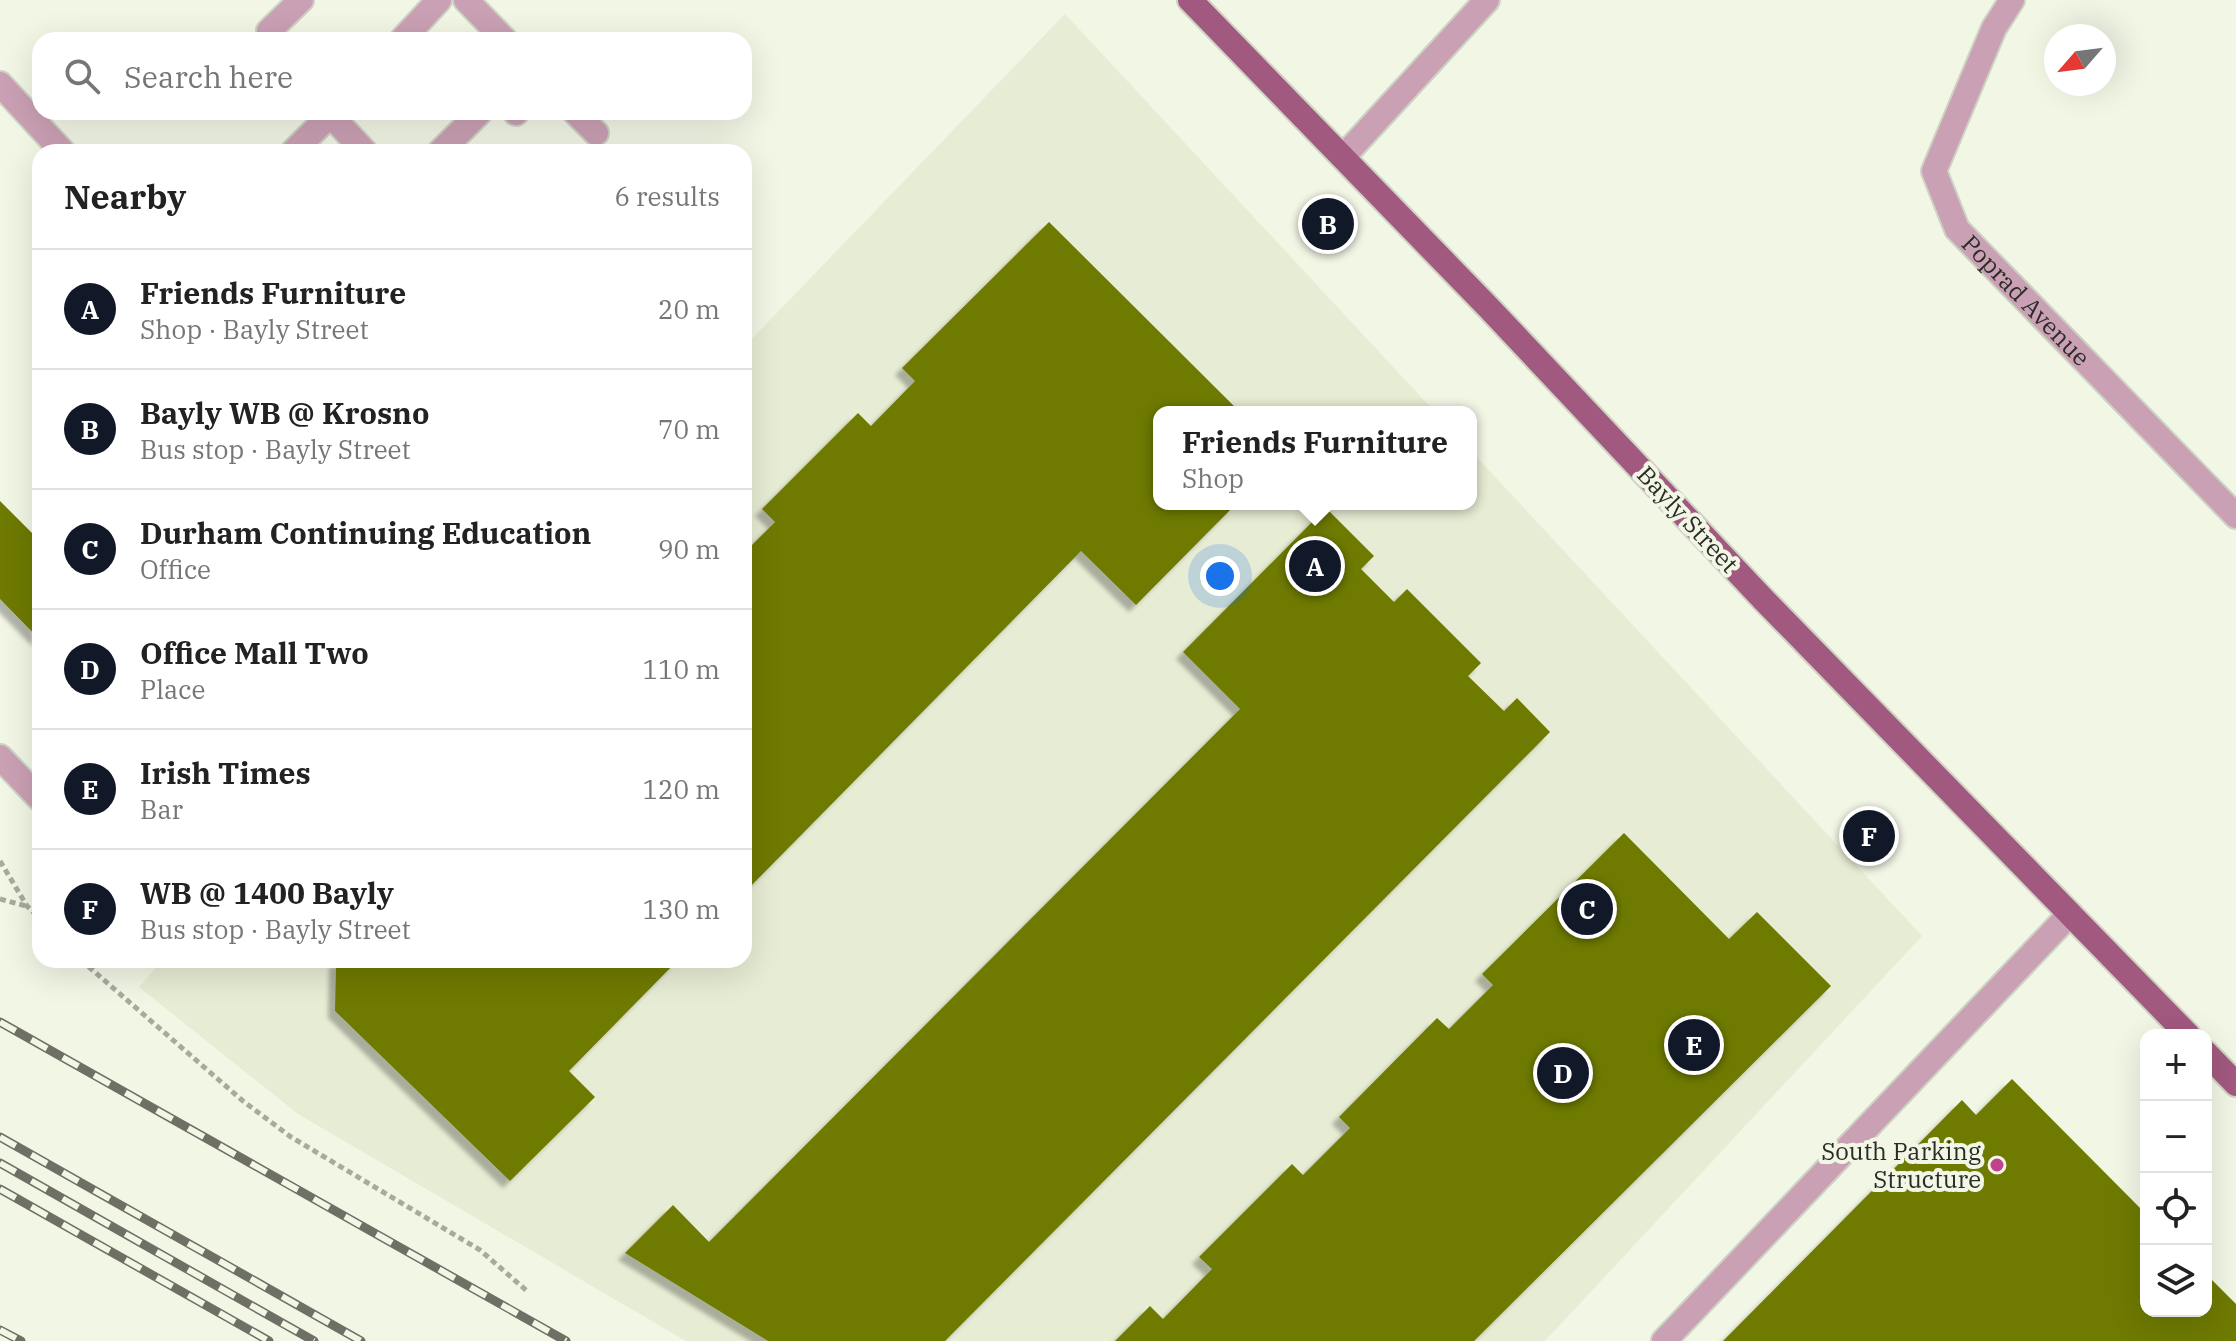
<!DOCTYPE html>
<meta charset="utf-8">
<style>
:root{--surface:#fff;--page:#f6f6f6;--text:#222;--muted:#767676;--line:#e0e0e0;--accent:#111827}
body{margin:0;font-family:"IBM Plex Serif",serif;background:var(--page);color:var(--text)}
.controls{position:absolute;right:24px;bottom:24px;display:grid;overflow:hidden;border-radius:16px;box-shadow:0 8px 32px #0002}
.controls button{width:72px;height:72px;display:grid;place-items:center;padding:0;border:0;border-bottom:2px solid var(--line);background:var(--surface);color:var(--text);font:40px sans-serif}
.compass{position:absolute;left:2044px;top:24px;width:72px;height:72px;border-radius:50%;background:var(--surface);box-shadow:0 8px 32px #0002;rotate:242deg}
.you{position:absolute;left:1220px;top:576px;width:28px;height:28px;margin:-20px;border:6px solid #fff;border-radius:50%;background:#1a73e8;box-shadow:0 0 0 12px #1a73e833}
.badge{display:grid;place-items:center;width:52px;height:52px;border-radius:50%;background:var(--accent);color:#fff;font-size:26px;font-weight:700}
.pin{position:absolute;translate:-50% -50%;border:4px solid #fff;box-shadow:0 2px 8px #0006}
.popup{position:absolute;left:1153px;top:406px;width:324px;height:104px;box-sizing:border-box;display:grid;place-content:center;border-radius:16px;background:var(--surface);filter:drop-shadow(0 2px 6px #0005);font-size:26px;white-space:nowrap;color:var(--muted)}
.popup b{font-size:30px;color:var(--text)}
.popup::after{content:'';position:absolute;left:50%;top:100%;margin-left:-16px;border:16px solid transparent;border-top-color:var(--surface)}
.list{margin:0;padding:0;list-style:none}
h2{display:flex;justify-content:space-between;align-items:center;height:104px;margin:0;padding:0 32px;font-size:34px}
h2 small{font-size:26px;font-weight:400;color:var(--muted)}
.list li{display:grid;grid-template-columns:52px 1fr auto;gap:24px;align-items:center;box-sizing:border-box;height:120px;padding:0 32px;border-top:2px solid var(--line)}
.list b{display:block;font-size:30px;white-space:nowrap}
.list p{margin:0;font-size:26px;white-space:nowrap;color:var(--muted)}
.list em{font-size:26px;font-style:normal;color:var(--muted)}
.icon{flex:none;width:44px;height:44px;fill:none;stroke:currentColor;stroke-width:2;stroke-linecap:round;stroke-linejoin:round}
.map{position:relative;flex:none;width:2236px;height:1341px;overflow:hidden}
.search{position:absolute;background:var(--surface);box-shadow:0 8px 32px #0002;left:32px;top:32px;width:720px;height:88px;display:flex;align-items:center;gap:20px;box-sizing:border-box;padding:0 28px;border-radius:24px;color:var(--muted);font-size:30px}
.panel{position:absolute;background:var(--surface);box-shadow:0 8px 32px #0002;left:32px;top:144px;width:720px;height:824px;border-radius:24px}
.map>svg:first-child{display:block}
.built{fill:#e7ecd4}
.building{fill:#6e7a06;filter:url(#shadow)}
.lines{fill:none;stroke-linecap:round;stroke-linejoin:round}
.minor-casing{stroke:#ced2c3;stroke-width:28}
.major-casing{stroke:#ced2c3;stroke-width:28}
.path{stroke:#a7aa9d;stroke-width:5;stroke-dasharray:6 4;stroke-linecap:butt}
.minor{stroke:#caa0b4;stroke-width:24}
.major{stroke:#a2597f;stroke-width:24}
.rail-casing{stroke:#6e7066;stroke-width:9}
.rail{stroke:#f2f6e5;stroke-width:6;stroke-dasharray:18;stroke-linecap:butt}
.poi-dot{fill:#c2418b;stroke:#f2f6e5;stroke-width:3}
.labels{text-anchor:middle;dominant-baseline:central;stroke-width:8;stroke-linejoin:round;paint-order:stroke}
.street-label{font-size:24px;fill:#2b2c26;stroke:#f2f6e5}
.poi-label{font-size:24px;fill:#2b2c26;stroke:#f2f6e5;text-anchor:end}
</style>
<div class="map">
<svg width="2236" height="1341" viewBox="0 0 2236 1341">
<defs>
<filter id="shadow"><feDropShadow dx="-7" dy="7" stdDeviation="2" flood-color="#0004"/></filter>
</defs>
<rect width="100%" height="100%" fill="#f2f6e5"/>
<polygon class="built" points="1065,14 1435,412 1159,412 1159,504 1471,504 1471,451 1922,936 1545,1341 686,1341 298,1114 139,987 162,960 744,960 744,347"/>
<g class="building">
<polygon points="1049,222 1240,412 1159,412 1159,504 1236,504 1136,605 1081,551 744,893 744,553 775,522 762,509 858,413 871,426 915,381 902,368"/>
<polygon points="0,501 40,541 40,640 0,599"/>
<polygon points="1326,508 1374,556 1361,569 1394,602 1407,589 1481,663 1468,676 1504,711 1517,698 1550,732 945,1341 768,1341 625,1253 673,1205 709,1242 1240,709 1183,652"/>
<polygon points="1624,833 1729,939 1757,912 1831,986 1474,1341 1115,1341 1150,1306 1163,1319 1212,1269 1199,1257 1292,1164 1303,1175 1350,1128 1339,1117 1437,1018 1449,1029 1493,985 1482,974"/>
<polygon points="336,960 678,960 569,1071 595,1097 510,1181 335,1011"/>
<polygon points="2012,1079 2146,1214 2146,1311 2206,1311 2206,1274 2236,1304 2236,1341 1723,1341 1962,1100 1976,1115"/>
</g>
<g class="lines">
<g class="minor-casing">
<g id="minor">
<polyline points="466,0 505,40"/>
<path id="s1" d="M2012,0L1994,28L1934,171L1957,229L2236,516"/>
<polyline points="272,40 269,31 301,0"/>
<polyline points="402,40 439,0"/>
<polyline points="0,84 63,152"/>
<polyline points="328,112 365,152"/>
<polyline points="515,112 516,113"/>
<polyline points="575,112 596,133"/>
<polyline points="293,152 333,112"/>
<polyline points="440,152 480,112"/>
<polyline points="1344,156 1487,0"/>
<polyline points="0,757 40,799"/>
<polyline points="1664,1341 2070,914"/>
</g>
</g>
<g class="major-casing">
<g id="major">
<polyline points="1190,0 1488,307 1762,598 2188,1035"/>
<polyline points="2206,1053 2236,1084"/>
</g>
</g>
<g class="path">
<polyline points="0,861 27,906 40,919"/>
<polyline points="0,899 26,906"/>
<polyline points="81,960 243,1101 291,1137 480,1250 527,1291"/>
</g>
<use href="#minor" class="minor"/>
<use href="#major" class="major"/>
<g class="rail-casing">
<g id="rail">
<polyline points="0,1022 566,1341"/>
<polyline points="0,1137 361,1341"/>
<polyline points="0,1163 314,1341"/>
<polyline points="0,1189 269,1341"/>
<polyline points="0,1330 21,1341"/>
</g>
</g>
<use href="#rail" class="rail"/>
</g>
<circle class="poi-dot" cx="1997" cy="1165" r="8"/>
<g class="labels">
<g class="street-label">
<text stroke="none"><textPath href="#s1" startOffset="350">Poprad Avenue</textPath></text>
<text transform="translate(1688 519) rotate(47)">Bayly Street</text>
</g>
<g class="poi-label">
<text x="1981" y="1151">South Parking<tspan x="1981" dy="28">Structure</tspan></text>
</g>
</g>
</svg>
<div class="controls">
<button>+</button>
<button>−</button>
<button><svg class="icon" aria-label="locate" viewBox="0 0 24 24"><circle cx="12" cy="12" r="6"/><path d="M12 2v4M12 18v4M2 12h4M18 12h4"/></svg></button>
<button><svg class="icon" aria-label="layers" viewBox="0 0 24 24"><path d="M12 4l9 5-9 5-9-5zM3 14l9 5 9-5"/></svg></button>
</div>
<svg class="compass" viewBox="-18 -18 36 36"><path d="M0-13l5 13h-10z" fill="#e53935"/><path d="M0 13l5-13h-10z" fill="#767676"/></svg>
<div class="you"></div>
<div class="pin badge" style="left:1315px;top:566px">A</div>
<div class="popup"><b>Friends Furniture</b>Shop</div>
<div class="pin badge" style="left:1328px;top:224px">B</div>
<div class="pin badge" style="left:1587px;top:909px">C</div>
<div class="pin badge" style="left:1563px;top:1073px">D</div>
<div class="pin badge" style="left:1694px;top:1045px">E</div>
<div class="pin badge" style="left:1869px;top:836px">F</div>
<div class="search"><svg class="icon" aria-label="search" viewBox="0 0 24 24"><circle cx="10" cy="10" r="6"/><path d="M15 15l6 6"/></svg>Search here</div>
<section class="panel">
<h2>Nearby<small>6 results</small></h2>
<ul class="list">
<li><span class="badge">A</span><div><b>Friends Furniture</b><p>Shop · Bayly Street</p></div><em>20 m</em></li>
<li><span class="badge">B</span><div><b>Bayly WB @ Krosno</b><p>Bus stop · Bayly Street</p></div><em>70 m</em></li>
<li><span class="badge">C</span><div><b>Durham Continuing Education</b><p>Office</p></div><em>90 m</em></li>
<li><span class="badge">D</span><div><b>Office Mall Two</b><p>Place</p></div><em>110 m</em></li>
<li><span class="badge">E</span><div><b>Irish Times</b><p>Bar</p></div><em>120 m</em></li>
<li><span class="badge">F</span><div><b>WB @ 1400 Bayly</b><p>Bus stop · Bayly Street</p></div><em>130 m</em></li>
</ul>
</section>
</div>
